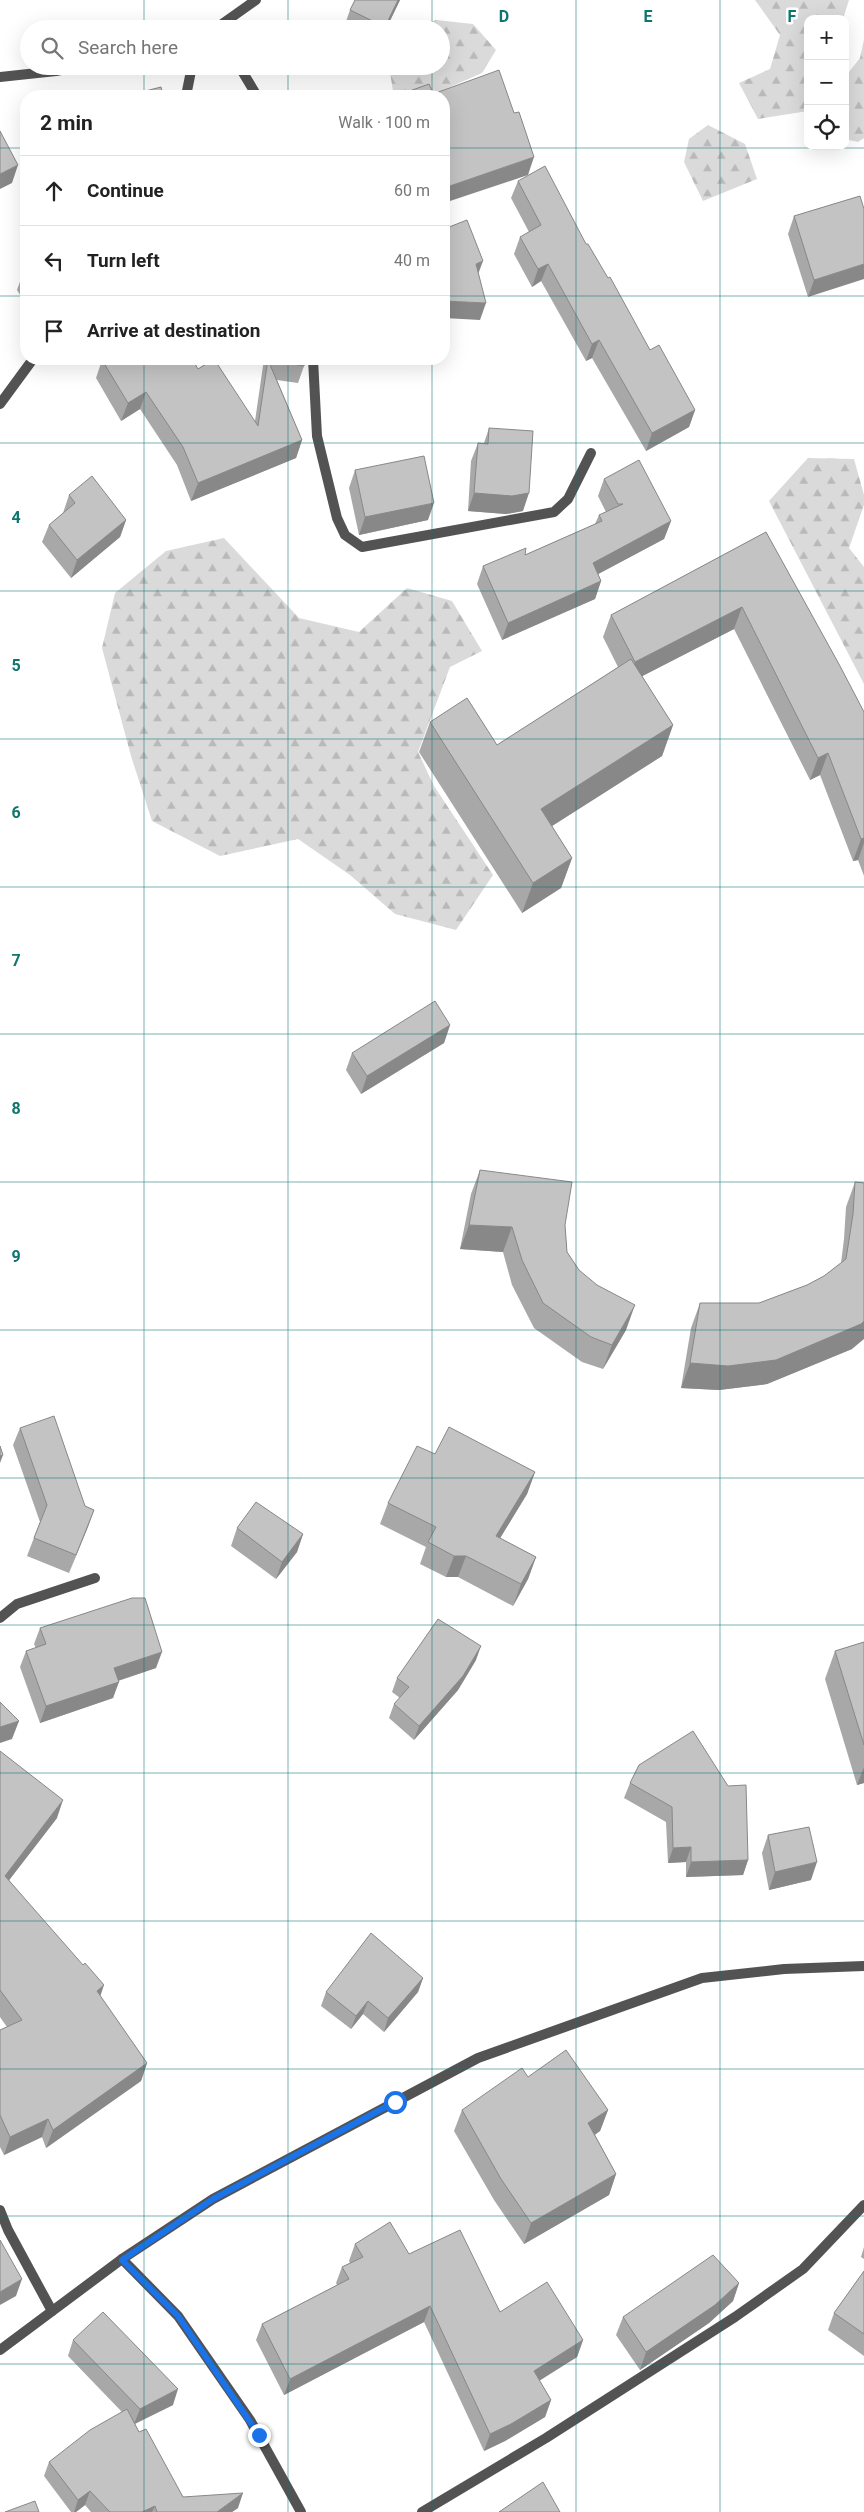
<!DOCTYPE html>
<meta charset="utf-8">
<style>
:root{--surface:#fff;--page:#f2f2f2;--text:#222;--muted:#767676;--line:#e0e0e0}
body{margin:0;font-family:Roboto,sans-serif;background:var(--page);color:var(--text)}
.controls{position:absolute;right:15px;top:15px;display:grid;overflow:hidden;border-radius:10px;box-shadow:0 5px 20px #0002}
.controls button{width:45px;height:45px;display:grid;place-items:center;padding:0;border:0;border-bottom:1px solid var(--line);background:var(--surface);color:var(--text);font:25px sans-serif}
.stop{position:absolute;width:15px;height:15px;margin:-11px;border:4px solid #1a73e8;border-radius:50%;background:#fff}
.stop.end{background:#1a73e8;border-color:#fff;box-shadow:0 1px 5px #0008}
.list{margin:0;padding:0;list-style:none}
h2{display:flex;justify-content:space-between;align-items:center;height:65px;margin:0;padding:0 20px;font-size:21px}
h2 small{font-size:16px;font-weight:400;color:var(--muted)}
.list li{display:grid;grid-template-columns:32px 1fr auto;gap:15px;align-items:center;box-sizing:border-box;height:70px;padding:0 20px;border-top:1px solid var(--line)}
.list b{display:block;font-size:19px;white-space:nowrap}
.list em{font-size:16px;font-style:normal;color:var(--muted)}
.icon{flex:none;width:28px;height:28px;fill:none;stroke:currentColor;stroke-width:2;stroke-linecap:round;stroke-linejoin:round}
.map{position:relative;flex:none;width:864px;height:2512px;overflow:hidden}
.search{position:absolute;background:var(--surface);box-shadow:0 5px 20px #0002;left:20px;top:20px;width:430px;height:55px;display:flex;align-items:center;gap:12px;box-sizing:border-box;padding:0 18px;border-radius:28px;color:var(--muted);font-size:19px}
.panel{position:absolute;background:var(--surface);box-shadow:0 5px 20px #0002;left:20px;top:90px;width:430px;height:275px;border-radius:20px}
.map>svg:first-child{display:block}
.forest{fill:url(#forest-firs)}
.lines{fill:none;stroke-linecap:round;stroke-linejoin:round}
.street{stroke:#535353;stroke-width:10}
.wall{fill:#a8a8a8}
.shaded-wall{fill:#888}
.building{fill:#c3c3c3;stroke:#888}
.route{stroke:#1a73e8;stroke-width:6}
.grid{fill:none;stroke:#0f766e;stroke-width:1;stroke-opacity:0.55}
.grid-label{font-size:16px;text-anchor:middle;font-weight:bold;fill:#0f766e;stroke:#fff;stroke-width:5;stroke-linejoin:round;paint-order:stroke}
</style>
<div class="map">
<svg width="864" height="2512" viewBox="0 0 864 2512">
<defs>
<pattern id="forest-firs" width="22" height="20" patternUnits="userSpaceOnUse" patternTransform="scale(1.25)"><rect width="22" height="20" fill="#dadada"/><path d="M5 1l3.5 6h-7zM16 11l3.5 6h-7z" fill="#b9b9b9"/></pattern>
</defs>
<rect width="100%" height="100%" fill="#fff"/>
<g class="forest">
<polygon points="755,0 849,0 843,19 808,19 808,111 758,119 739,83 770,69 780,35"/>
<polygon points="436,20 473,24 496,50 482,73 441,91 393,91 389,66 441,66 441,29 415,29"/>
<polygon points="864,39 864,138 858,142 845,139 845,77 860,58"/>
<polygon points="708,125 745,144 757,179 703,201 684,162 689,139"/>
<polygon points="808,458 854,459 864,495 864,505 849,548 864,567 864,684 769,501"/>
<polygon points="224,538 299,618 359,632 407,588 452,601 482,651 450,667 418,752 434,786 493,875 456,930 395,914 350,875 298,839 220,856 152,821 131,756 102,648 115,593 166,551"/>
</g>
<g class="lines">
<g class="street">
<polyline points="215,29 256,0"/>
<polyline points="239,66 257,96"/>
<polyline points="0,77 56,71 79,66"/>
<polyline points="186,96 192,66"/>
<polyline points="313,359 317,436 337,518 345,535 362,547 554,512 568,499 591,453"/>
<polyline points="0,404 33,359"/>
<polyline points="0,1618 17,1604 95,1578"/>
<polyline points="0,2210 8,2230 52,2311"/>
<polyline points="122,2259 178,2316 250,2420 301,2512"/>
<polyline points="0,2350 122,2259 213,2199 478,2058 702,1978 784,1969 864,1966"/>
<polyline points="422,2512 546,2438 735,2317 803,2269 864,2205"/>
</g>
</g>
<g class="wall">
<polygon points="355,0 400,0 386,29 348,29 344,27 350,10"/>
<polygon points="518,181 586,244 650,350 695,410 689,427 646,451 592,358 586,361 541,281 532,287 514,254 520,237 529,232 511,198"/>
<polygon points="860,196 808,297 788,234 794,216"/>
<polygon points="26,273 26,304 17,290 22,276"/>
<polygon points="264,359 305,359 304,366 298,383 277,380 302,440 296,458 191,501 177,465 140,409 121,421 96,378 102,360 198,369 255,421"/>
<polygon points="489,428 523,511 506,514 468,511 471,461 478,443 484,443"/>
<polygon points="355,470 428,520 359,535 349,488"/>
<polygon points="604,479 671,521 664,539 598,574 601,581 595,599 502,640 477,584 483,566 525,555 595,524 599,515 606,512 598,496"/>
<polygon points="69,495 126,520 120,537 71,578 42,542 49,525 63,513"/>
<polygon points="766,532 864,712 864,876 858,860 853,861 820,775 810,780 734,629 642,676 673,725 662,756 552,826 572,858 561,888 522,913 419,752 430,722 497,745 618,667 603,637 611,615"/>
<polygon points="450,1025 444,1043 361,1094 346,1070 352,1053"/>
<polygon points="480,1170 565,1225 567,1252 579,1270 626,1330 603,1369 582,1362 534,1328 512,1285 503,1252 460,1249 471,1194"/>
<polygon points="855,1182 852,1349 767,1384 719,1390 681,1388 691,1328 700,1303 759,1303 807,1285 824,1276 841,1263 844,1239 846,1207"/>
<polygon points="20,1428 85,1506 94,1510 69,1573 27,1556 40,1522 13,1445"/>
<polygon points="435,1454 535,1472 527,1494 500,1538 536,1557 528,1579 513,1606 458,1577 446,1577 420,1564 426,1547 380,1524 388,1503"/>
<polygon points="237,1528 303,1534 297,1552 276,1579 231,1546"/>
<polygon points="40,1628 156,1668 118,1681 113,1698 40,1723 20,1667 26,1651 36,1648 34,1644"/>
<polygon points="864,1642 864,1783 857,1785 825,1679 835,1651"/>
<polygon points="476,1660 458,1690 414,1740 389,1718 394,1704 400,1698 392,1692 397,1678"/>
<polygon points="0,1751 57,1818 9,1880 100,1996 147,2063 141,2081 46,2148 42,2137 4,2155 0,2147 0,2030 7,2027 0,2017"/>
<polygon points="639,1765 748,1860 743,1875 686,1877 686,1862 668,1863 666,1822 624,1798 630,1783"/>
<polygon points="768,1835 811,1880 769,1890 762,1853"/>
<polygon points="423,1978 418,1992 384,2032 363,2014 351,2029 321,2006 326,1992"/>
<polygon points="528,2077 608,2110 600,2131 595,2135 616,2174 609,2195 524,2244 494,2200 454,2131 462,2110"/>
<polygon points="355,2244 409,2254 500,2312 583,2340 577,2357 539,2380 551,2400 545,2417 505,2441 484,2451 424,2322 284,2395 256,2340 262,2324 337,2285 336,2283 342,2267 350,2263 349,2261"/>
<polygon points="864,2247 864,2259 861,2257"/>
<polygon points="864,2271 864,2356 828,2330 834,2313"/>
<polygon points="739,2283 733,2301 709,2323 640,2370 616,2335 623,2317"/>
<polygon points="73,2340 173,2405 135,2424 139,2432 183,2497 238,2508 232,2512 91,2512 85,2505 76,2512 71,2512 44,2476 49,2462 122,2412 68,2356"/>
</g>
<g class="shaded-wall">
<polygon points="398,0 400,0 386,29 384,29"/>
<polygon points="534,157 528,175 444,203 444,188"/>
<polygon points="18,165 12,183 0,189 0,174"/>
<polygon points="483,261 477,277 476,264"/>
<polygon points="548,264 541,281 532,287 538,269"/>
<polygon points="864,264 864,279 808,297 814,280"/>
<polygon points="444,301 486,303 480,320 444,318"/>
<polygon points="599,340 592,358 586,361 592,344"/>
<polygon points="146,392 140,409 121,421 128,403"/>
<polygon points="695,410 689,427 646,451 652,433"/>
<polygon points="302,440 296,458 191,501 198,483"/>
<polygon points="474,493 529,493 523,511 506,514 468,511"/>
<polygon points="434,503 428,520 359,535 365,517"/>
<polygon points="126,520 120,537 71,578 77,560"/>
<polygon points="671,521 664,539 587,580 593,563"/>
<polygon points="601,581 595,599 502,640 508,623"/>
<polygon points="742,607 734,629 627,684 635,662"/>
<polygon points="673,725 662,756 530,840 541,809"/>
<polygon points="828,753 820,775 810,780 818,758"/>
<polygon points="864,838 864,843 858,860 853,861 861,839"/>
<polygon points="572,858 561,888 522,913 533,883"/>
<polygon points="450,1025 444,1043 361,1094 367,1076"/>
<polygon points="469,1225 512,1227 503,1252 460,1249"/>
<polygon points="635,1305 626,1330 603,1369 612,1345"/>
<polygon points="864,1321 864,1339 852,1349 767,1384 719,1390 681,1388 690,1363"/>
<polygon points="3,1455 0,1463 0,1456"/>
<polygon points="535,1472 527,1494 488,1558 496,1536"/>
<polygon points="94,1510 88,1527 69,1573 76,1555"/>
<polygon points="303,1534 297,1552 276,1579 282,1562"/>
<polygon points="454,1556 466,1556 458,1577 446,1577"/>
<polygon points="536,1557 528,1579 513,1606 521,1584"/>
<polygon points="481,1646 476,1660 458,1690 414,1740 419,1726"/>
<polygon points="162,1652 156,1668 108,1684 114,1668"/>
<polygon points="119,1682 113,1698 40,1723 46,1706"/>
<polygon points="19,1721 12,1739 0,1743 0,1727"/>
<polygon points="864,1767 864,1783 857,1785"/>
<polygon points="63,1800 57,1818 0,1892 5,1876"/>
<polygon points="691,1847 686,1862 668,1863 673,1848"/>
<polygon points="748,1860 743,1875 686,1877 691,1862"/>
<polygon points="817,1862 811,1880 769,1890 775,1872"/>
<polygon points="423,1978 418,1992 384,2032 388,2018"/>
<polygon points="104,1985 98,2003 97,1991"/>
<polygon points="368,2001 363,2014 351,2029 356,2016"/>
<polygon points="147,2063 141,2081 46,2148 53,2130"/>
<polygon points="608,2110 600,2131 580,2144 588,2123"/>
<polygon points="48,2119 42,2137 4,2155 10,2137"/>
<polygon points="616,2174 609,2195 524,2244 531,2223"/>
<polygon points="22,2279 16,2296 0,2305 0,2292"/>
<polygon points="739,2283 733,2301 709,2323 640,2370 646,2352"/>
<polygon points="430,2306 424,2322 284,2395 290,2379"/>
<polygon points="583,2340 577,2357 528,2388 534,2371"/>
<polygon points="178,2389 173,2405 134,2424 140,2409"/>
<polygon points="551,2400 545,2417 505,2441 484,2451 490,2434"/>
<polygon points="90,2491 85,2505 76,2512 74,2512 78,2500"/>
<polygon points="243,2493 238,2508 232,2512 217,2512"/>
<polygon points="155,2506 152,2512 142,2512"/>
</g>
<g class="building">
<polygon points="355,0 398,0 385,27 350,10"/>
<polygon points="499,70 514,113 519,112 534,157 444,188 444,96 396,96 429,84 433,94"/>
<polygon points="161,87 163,96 126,96"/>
<polygon points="0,131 18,165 0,174"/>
<polygon points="545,166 586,244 588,244 608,278 610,277 650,350 659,345 695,410 652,433 599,340 592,344 548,264 538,269 520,237 541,225 518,181"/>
<polygon points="860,196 864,209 864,264 814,280 794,216"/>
<polygon points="467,220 483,261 476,264 486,303 444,301 444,229"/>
<polygon points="26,273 26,282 22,276"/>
<polygon points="105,359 192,359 198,369 214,359 258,426 268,359 305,359 304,366 268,360 302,440 198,483 183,447 146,392 128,403 102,360"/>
<polygon points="489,428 533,431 529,493 512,496 474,493 478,443 488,444"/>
<polygon points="424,456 434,503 365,517 355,470"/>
<polygon points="639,460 671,521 593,563 601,581 508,623 483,566 526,548 525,555 602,521 599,515 623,504 618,504 604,479"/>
<polygon points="92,476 126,520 77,560 49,525 75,503 69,495"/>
<polygon points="766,532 840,666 864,712 864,838 861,839 828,753 818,758 742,607 635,662 611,615"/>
<polygon points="631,659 673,725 541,809 572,858 533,883 430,722 467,698 497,745"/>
<polygon points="435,1001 450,1025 367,1076 352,1053"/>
<polygon points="480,1170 572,1182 565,1225 567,1252 579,1270 597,1285 635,1305 612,1345 591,1337 543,1303 522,1260 512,1227 469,1225"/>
<polygon points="855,1182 864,1183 864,1321 861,1324 776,1360 728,1366 690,1363 700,1303 759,1303 807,1285 824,1276 846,1259 853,1214"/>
<polygon points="54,1416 85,1506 94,1510 76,1555 34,1538 47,1505 20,1428"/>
<polygon points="449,1427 535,1472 496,1536 536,1557 521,1584 466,1556 454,1556 428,1542 436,1527 388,1503 417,1446 435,1454"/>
<polygon points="0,1446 3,1455 0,1456"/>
<polygon points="256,1502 303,1534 282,1562 237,1528"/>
<polygon points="132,1598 145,1598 162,1652 114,1668 119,1682 46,1706 26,1651 46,1644 40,1628"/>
<polygon points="438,1619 481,1646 463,1676 419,1726 394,1704 409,1687 397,1678"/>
<polygon points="864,1642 864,1745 835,1651"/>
<polygon points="0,1702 19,1721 0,1727"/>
<polygon points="693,1731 728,1786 746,1785 748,1860 691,1862 691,1847 673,1848 672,1807 630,1783 639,1765"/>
<polygon points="0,1751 63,1800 5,1876 83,1965 85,1963 104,1985 97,1991 147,2063 53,2130 48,2119 10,2137 0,2115 0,2030 22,2020 0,1990"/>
<polygon points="809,1827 817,1862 775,1872 768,1835"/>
<polygon points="371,1933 423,1978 388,2018 368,2001 356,2016 326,1992"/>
<polygon points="566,2050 608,2110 588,2123 616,2174 531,2223 501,2179 462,2110 522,2068 528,2077"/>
<polygon points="390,2222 409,2254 460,2230 500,2312 547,2282 583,2340 534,2371 551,2400 511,2424 490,2434 430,2306 290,2379 262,2324 349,2279 342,2267 363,2257 355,2244"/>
<polygon points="0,2240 22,2279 0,2292"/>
<polygon points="713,2255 739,2283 715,2305 646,2352 623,2317"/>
<polygon points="864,2271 864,2334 834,2313"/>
<polygon points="103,2312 178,2389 140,2409 73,2340"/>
<polygon points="127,2409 139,2432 146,2429 183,2497 243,2493 217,2512 157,2512 155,2506 142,2512 110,2512 90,2491 78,2500 49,2462 90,2430"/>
<polygon points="543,2482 560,2512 499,2512"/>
<polygon points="35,2501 39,2512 5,2512"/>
</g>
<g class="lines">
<polyline class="route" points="259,2435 178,2316 122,2260 213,2199 395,2102"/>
</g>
<path class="grid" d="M144,0V29M288,0V29M432,0V29M576,0V2512M720,0V2512M144,66V96M288,66V96M432,66V96M0,148H26M444,148H864M0,296H26M444,296H864M144,359V2512M288,359V2512M432,359V2512M0,443H864M0,591H864M0,739H864M0,887H864M0,1034H864M0,1182H864M0,1330H864M0,1478H864M0,1625H864M0,1773H864M0,1921H864M0,2069H864M0,2216H864M0,2364H864"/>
<g class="grid-label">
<text x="504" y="22">D</text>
<text x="648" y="22">E</text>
<text x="792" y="22">F</text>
<text x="16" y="523">4</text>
<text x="16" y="671">5</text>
<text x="16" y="818">6</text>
<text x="16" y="966">7</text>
<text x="16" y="1114">8</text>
<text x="16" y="1262">9</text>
</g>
</svg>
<div class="controls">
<button>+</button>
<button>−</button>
<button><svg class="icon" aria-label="locate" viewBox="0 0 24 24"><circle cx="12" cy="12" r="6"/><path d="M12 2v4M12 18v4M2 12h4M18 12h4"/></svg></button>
</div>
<div class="stop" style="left:395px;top:2102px"></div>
<div class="stop end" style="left:259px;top:2435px"></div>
<div class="search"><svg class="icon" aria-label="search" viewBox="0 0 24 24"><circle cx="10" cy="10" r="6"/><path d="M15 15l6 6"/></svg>Search here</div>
<section class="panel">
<h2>2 min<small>Walk · 100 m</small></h2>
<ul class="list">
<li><svg class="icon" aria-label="ahead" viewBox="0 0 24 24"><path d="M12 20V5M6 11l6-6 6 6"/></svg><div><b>Continue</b></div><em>60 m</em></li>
<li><svg class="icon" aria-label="left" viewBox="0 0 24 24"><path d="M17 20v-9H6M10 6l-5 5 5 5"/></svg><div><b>Turn left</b></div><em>40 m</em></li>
<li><svg class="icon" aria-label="arrive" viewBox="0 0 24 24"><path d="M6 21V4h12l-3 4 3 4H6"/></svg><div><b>Arrive at destination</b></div></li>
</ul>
</section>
</div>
